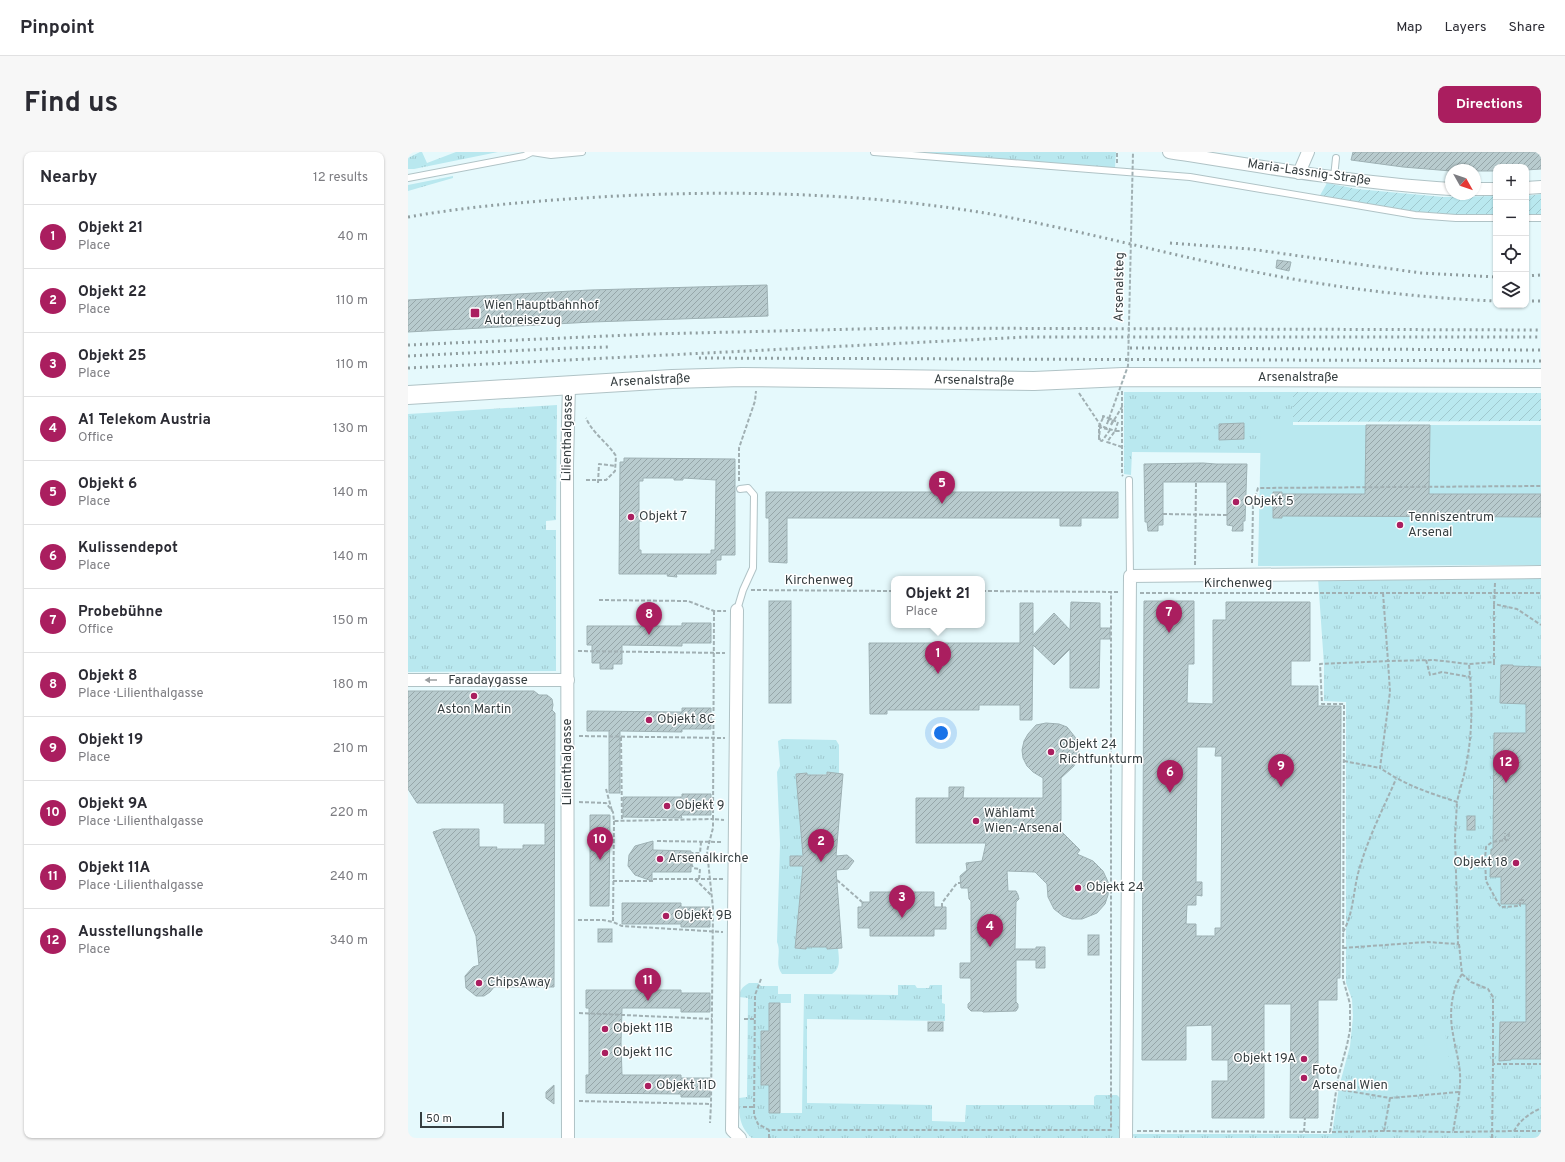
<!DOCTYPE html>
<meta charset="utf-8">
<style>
:root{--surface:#fff;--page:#f7f7f7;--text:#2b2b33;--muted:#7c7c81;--line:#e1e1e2;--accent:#aa1e5f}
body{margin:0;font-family:Overpass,sans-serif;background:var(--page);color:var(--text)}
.controls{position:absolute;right:12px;top:12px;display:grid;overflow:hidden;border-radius:8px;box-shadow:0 1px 3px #0004}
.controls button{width:36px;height:36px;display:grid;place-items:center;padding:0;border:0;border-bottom:1px solid var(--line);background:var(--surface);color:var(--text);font:20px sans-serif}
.compass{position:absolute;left:1037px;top:12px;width:36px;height:36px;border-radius:50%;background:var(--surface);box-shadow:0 1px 3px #0004;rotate:130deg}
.scale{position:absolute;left:12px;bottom:10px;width:84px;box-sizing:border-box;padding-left:4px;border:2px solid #363e40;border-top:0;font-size:11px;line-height:14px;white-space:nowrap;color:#363e40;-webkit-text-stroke:3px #fff;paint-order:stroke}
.you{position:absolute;left:533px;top:581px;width:14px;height:14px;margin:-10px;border:3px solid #fff;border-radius:50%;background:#1a73e8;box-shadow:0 0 0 6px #1a73e833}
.badge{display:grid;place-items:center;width:26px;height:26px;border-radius:50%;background:var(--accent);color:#fff;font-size:13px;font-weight:700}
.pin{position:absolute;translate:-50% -33px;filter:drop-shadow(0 1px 2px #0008)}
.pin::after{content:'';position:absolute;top:21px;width:14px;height:12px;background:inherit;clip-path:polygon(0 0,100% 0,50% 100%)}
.popup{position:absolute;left:483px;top:424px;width:94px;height:52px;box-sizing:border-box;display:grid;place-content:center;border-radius:8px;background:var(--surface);filter:drop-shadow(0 1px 3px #0005);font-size:13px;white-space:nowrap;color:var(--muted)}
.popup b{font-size:15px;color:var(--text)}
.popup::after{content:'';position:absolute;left:50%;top:100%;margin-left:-8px;border:8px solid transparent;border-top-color:var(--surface)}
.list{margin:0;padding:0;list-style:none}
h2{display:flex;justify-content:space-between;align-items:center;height:52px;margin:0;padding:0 16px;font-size:17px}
h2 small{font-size:13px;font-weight:400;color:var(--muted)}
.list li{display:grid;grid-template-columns:26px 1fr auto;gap:12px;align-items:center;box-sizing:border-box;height:64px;padding:0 16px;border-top:1px solid var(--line)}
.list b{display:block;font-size:15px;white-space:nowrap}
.list p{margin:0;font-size:13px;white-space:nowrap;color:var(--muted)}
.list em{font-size:13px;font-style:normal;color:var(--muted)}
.icon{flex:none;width:22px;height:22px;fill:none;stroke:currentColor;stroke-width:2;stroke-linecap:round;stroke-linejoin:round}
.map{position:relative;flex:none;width:1133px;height:986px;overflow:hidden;border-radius:8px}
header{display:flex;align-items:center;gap:24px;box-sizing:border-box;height:56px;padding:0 20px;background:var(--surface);border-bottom:1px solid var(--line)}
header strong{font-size:19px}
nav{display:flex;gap:22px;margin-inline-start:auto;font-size:14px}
.intro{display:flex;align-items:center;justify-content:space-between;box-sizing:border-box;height:96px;padding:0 24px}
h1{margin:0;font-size:28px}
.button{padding:10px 18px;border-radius:8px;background:var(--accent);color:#fff;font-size:14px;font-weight:700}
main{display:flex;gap:24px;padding:0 24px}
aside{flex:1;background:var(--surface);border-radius:8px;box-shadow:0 1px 3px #0004}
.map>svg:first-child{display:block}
.grass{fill:url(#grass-tufts)}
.garden{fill:url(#garden-furrows)}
.pitch{fill:#b9e8ef}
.building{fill:url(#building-hatch);stroke:#9eb1b4;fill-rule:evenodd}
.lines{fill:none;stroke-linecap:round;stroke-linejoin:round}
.lane-casing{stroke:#b0c3c6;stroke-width:8}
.street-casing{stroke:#b0c3c6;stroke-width:14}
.secondary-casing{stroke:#b0c3c6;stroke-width:20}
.path{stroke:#a1b0b3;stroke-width:2;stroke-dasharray:4 2;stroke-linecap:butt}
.lane{stroke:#fff;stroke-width:6}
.street{stroke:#fff;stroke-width:12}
.secondary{stroke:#fff;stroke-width:18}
.rail{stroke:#909ea0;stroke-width:3;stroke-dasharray:2 4;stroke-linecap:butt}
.path-bridge{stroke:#a1b0b3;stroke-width:2;stroke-dasharray:4 2;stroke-linecap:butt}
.oneway{fill:#9a9ea0}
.poi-dot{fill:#aa1e5f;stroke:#fff;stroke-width:1.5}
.labels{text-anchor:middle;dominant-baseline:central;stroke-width:3;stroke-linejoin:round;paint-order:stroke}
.street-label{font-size:13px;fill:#363e40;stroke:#fff}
.poi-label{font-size:13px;fill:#363e40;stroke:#fff;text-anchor:start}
</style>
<header>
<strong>Pinpoint</strong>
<nav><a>Map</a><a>Layers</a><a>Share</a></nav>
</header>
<div class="intro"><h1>Find us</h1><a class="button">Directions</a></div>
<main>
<aside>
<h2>Nearby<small>12 results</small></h2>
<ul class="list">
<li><span class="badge">1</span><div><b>Objekt 21</b><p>Place</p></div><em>40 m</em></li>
<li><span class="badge">2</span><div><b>Objekt 22</b><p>Place</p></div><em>110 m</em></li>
<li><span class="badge">3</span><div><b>Objekt 25</b><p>Place</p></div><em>110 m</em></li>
<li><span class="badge">4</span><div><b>A1 Telekom Austria</b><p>Office</p></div><em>130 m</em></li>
<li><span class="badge">5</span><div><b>Objekt 6</b><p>Place</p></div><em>140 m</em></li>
<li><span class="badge">6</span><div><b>Kulissendepot</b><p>Place</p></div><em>140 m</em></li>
<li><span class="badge">7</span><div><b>Probebühne</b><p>Office</p></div><em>150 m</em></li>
<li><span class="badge">8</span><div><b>Objekt 8</b><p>Place · Lilienthalgasse</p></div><em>180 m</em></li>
<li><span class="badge">9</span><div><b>Objekt 19</b><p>Place</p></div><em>210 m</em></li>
<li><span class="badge">10</span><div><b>Objekt 9A</b><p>Place · Lilienthalgasse</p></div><em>220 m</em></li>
<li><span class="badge">11</span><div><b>Objekt 11A</b><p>Place · Lilienthalgasse</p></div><em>240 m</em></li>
<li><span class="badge">12</span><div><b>Ausstellungshalle</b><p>Place</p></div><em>340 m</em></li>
</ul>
</aside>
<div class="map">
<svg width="1133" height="986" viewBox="0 0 1133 986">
<defs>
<pattern id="grass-tufts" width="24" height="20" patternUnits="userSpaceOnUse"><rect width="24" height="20" fill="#b9e8ef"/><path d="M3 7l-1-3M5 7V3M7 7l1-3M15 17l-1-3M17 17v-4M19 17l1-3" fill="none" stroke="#a0c8ce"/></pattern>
<pattern id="garden-furrows" width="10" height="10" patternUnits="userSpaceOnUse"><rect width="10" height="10" fill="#b9e8ef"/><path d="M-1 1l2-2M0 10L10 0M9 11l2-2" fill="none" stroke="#a0c8ce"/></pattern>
<pattern id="building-hatch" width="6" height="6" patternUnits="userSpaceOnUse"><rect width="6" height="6" fill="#b8cbce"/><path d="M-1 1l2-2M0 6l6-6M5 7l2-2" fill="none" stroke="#96a6a9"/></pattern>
</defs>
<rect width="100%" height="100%" fill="#e5f9fc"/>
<g class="grass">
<polygon points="12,0 14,0 19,11 48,0 90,0 6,17 0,17 0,6"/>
<polygon points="485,0 708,0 707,16"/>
<polygon points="45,24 45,26 0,39 0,33"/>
<polygon points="716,240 885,240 885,273 853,273 853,301 724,300 723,323 716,322"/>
<polygon points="149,253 148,368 138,369 138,378 148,378 148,519 0,520 0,262"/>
<polygon points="1133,425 1133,986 726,986 725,982 924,982 931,935 942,894 945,865 944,847 938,831 938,550 916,549 916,513 910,426"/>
<path d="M374,587L428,588L431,593V622L399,623V621L388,622L395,704H382V714H395L387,796L398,797V795H419V797L430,796C431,807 433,816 424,822H374C366,811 374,802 369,790L372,692L369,620L372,614L370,589Z"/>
<path d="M341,831H350L353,834H370V842H383V851H361V879H353V933H361V961H394L396,842L490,843V833H507L509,836H521L522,833H534V851L537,852V869L399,867V951L524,953V969L557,970L558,953H686V945L688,943H709L713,947V981L711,986H344C331,975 331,962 331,946L339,945L340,846L331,845C332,838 334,835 341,831Z"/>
</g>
<g class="garden">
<polygon points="919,31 949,37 1035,45 1088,44 1088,63 1048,63 1010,60 911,45"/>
<polygon points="1133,42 1133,62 1118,63 1118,44"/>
<polygon points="885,240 1133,241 1133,269 885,270"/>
</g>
<g class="pitch">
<polygon points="853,273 1133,273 1133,413 850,414"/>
<polygon points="1037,878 1042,921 1020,924 1015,881"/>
</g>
<g class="building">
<polygon points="945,0 1133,0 1133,17 1118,18 1118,15 1088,15 1088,19 1067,19 1067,18 1043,19 995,15 943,8"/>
<polygon points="869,108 883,110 881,119 868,116"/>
<polygon points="359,133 360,164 184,170 0,180 0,148 182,138"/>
<polygon points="836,271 836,287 811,288 811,272"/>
<polygon points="958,273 1022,273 1021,342 1133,342 1133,365 874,364 874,366 865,366 865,340 874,340 874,342 957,342"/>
<path d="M216,306L327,307V403H313V408H308V422H268L269,425L259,424L260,422H211L212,310H216ZM235,326H266V328H275V326L308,328L307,398H303V402H233V398H231V369H234V360H231V329H235Z"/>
<polygon points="795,311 808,312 839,312 837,369 835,369 835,379 824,379 825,374 819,373 819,330 755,330 755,373 750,373 750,379 740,379 739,370 737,370 736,312"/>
<polygon points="358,340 710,340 710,366 673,366 673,374 652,374 652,366 379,366 379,411 361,410 361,366 358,366"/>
<rect x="361" y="449" width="22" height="102"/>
<path d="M736,449H786V512H780L779,551L805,552V468H818V450H902V509H883V534H910V554H933L932,826H929V848H910V966H882L883,852H856V966H804V929H820V908H804V873L778,874V908H734ZM789,595H808L807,604H814L813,776H807V784H788V772H778L779,753H788V743L794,744V730H788Z"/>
<polygon points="663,450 692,451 692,476 702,476 702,487 692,487 691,536 662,536 662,497 646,513 625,493 624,568 612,568 612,553 571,553 571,558 479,558 479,562 462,562 461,491 612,491 612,451 625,451 625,483 646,461 662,478"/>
<polygon points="274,471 303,471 303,491 274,491 274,494 214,493 214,512 205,512 205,517 192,517 192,511 184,511 184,493 179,493 179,474 274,474"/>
<polygon points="1093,513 1105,513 1105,514 1133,515 1133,907 1103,907 1103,908 1091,909 1092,870 1118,870 1118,752 1093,752 1093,725 1082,725 1083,697 1085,697 1086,581 1118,581 1118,552 1092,551"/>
<polygon points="0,539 126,539 131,543 139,543 144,547 145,553 144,558 147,561 146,835 86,835 82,840 76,844 68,844 58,836 57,824 65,815 71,813 68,784 25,680 34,677 71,677 71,695 89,695 88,697 115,697 115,693 137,693 137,671 96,671 96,651 9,651 0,637"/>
<polygon points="274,556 303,556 303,577 274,577 274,580 212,579 212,641 201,641 201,579 179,579 179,559 274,560"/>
<polygon points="638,571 651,572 659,575 667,585 670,593 671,602 666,614 653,626 653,679 672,698 669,702 685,709 695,719 701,732 700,743 697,752 689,761 674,767 664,767 655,764 646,757 640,745 639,732 627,720 599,719 600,739 608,739 610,743 611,747 608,750 607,797 628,797 628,795 637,795 637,816 628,816 628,808 608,808 608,850 610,852 610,856 608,859 575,860 574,859 563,859 560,856 560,852 563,849 563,826 552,826 552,811 563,811 563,749 561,747 560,736 553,736 552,724 559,718 558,711 574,709 578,691 508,691 508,646 541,646 541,635 556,635 555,646 635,646 635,626 625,620 619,614 615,606 614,598 616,589 620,582 628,573"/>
<polygon points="419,620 435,622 428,704 439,703 446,709 440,717 428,718 434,796 419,797 419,795 398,795 398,797 387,796 395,714 382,714 382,704 395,704 388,622 399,621 399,623 419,623"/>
<polygon points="274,642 303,642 303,663 273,663 274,666 215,665 215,645 274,645"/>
<polygon points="182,663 202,663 201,754 182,754"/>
<rect x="1059" y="664" width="8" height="14"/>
<polygon points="245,689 245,698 283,699 283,720 244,720 244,729 227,723 220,714 221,703 227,694"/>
<polygon points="462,740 526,740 526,755 538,755 538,777 526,777 526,784 462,784 462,776 450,776 450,755 454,755 454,750 462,750"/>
<polygon points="214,751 273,751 273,755 302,755 302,775 273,775 273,772 214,772"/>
<rect x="190" y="777" width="14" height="13"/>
<rect x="680" y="783" width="11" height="20"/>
<polygon points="178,838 273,838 273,841 302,841 302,860 273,860 273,856 214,856 213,891 214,923 273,923 273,926 302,926 302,945 273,945 273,942 178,941 178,923 181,923 181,856 178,856"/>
<polygon points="361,851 372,851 372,961 361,961 361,933 353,933 353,879 361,879"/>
<rect x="520" y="870" width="15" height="9"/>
<polygon points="146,933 146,952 138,946 138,940"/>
</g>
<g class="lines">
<g class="lane-casing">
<g id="lane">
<polyline points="124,0 143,3 174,0"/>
<polyline points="466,0 782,25 1007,63 1048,66 1088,66"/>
<polyline points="926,25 928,6"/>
<polyline points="0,26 116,4 124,0"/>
<polyline points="1118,66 1133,66"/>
<polyline points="721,328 722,424"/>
<polyline points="329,458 335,438 345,416 346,343 340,336 332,337"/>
</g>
</g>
<g class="street-casing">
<g id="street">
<path d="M761,0C854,15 948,31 1043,37"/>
<polyline points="891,21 900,0"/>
<polyline points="1118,36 1133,35"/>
<polyline points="1067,37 1088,37"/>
<polyline points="329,458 324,978 332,986"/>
<polyline points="0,528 160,528"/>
<polyline points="160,986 159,312 161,233"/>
<polyline points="718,986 722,424 1133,420"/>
</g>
</g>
<g class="secondary-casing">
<polyline id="secondary" points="0,243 264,227 334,225 626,229 715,225 1133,226"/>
</g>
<g class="path">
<polyline points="709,11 709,0"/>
<polyline points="714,239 714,323 715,324"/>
<polyline points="671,241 693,274 707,279 710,270 701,267 699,272"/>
<polyline points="695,266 695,264 700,266"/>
<polyline points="703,273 714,255"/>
<polyline points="714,295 699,290 707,279 714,279"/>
<path d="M178,328H198L207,319L208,304C199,290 185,282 178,266"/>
<polyline points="331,329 331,296 347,249 348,239"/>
<polyline points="190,331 191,312 207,314"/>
<polyline points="755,362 819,363"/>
<polyline points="844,411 845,353 850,336 1133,334"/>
<polyline points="787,413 788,330"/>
<polyline points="1087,431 1086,452 1109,457 1133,473"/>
<polyline points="343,438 486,439"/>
<polyline points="574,439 712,440"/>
<polyline points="732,441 1133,441"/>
<polyline points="975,441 980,509 1026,508 1061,512 1086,510 1086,513"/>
<polyline points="191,448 280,449 306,459 318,459"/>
<polyline points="306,459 305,667 316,668"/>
<polyline points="170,499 317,501"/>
<polyline points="1018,508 1022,523 1034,520 1062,525"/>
<polyline points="1086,511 1086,452"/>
<polyline points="171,584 317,586"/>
<polyline points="213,585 214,669"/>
<polyline points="936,609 972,616"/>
<polyline points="198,637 204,659"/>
<polyline points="171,650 198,651 205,660 206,669 305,667 305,676 299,699 305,756 303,952 302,971"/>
<polyline points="206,669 205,770 214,774 315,780"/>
<polyline points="1101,681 1100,688 1084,690 1078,695 1077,707 1078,729 1090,751 1093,755 1112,754 1112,748 1118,748"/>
<polyline points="1097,688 1097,681"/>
<polyline points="249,689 315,690"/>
<polyline points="287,727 303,743"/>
<polyline points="291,727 292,717 285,716 283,711 284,701 292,701 293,690"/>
<polyline points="429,728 454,750"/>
<polyline points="205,729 246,729 246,727 316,727"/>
<polyline points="534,755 534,751 549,731 553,731"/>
<polyline points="170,768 195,768 205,770"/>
<path d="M935,780C946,761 945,738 951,718C960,686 975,657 988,627"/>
<polyline points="1051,792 1054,822 1063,830 1080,837 1085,845 1085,912"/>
<polyline points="935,796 1019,790 1050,792 1047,685 1049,650"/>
<path d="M1054,822C1043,839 1041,862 1045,882C1047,895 1051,908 1052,921C1053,940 1048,961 1045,980L1106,979C1112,968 1121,962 1133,956"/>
<polyline points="353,827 347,843 346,963 350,972 361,978 703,978 703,440"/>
<polyline points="171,861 304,867"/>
<polyline points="336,867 347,867"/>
<polyline points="928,937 982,946 1051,940"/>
<polyline points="982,946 976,979 1045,980"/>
<polyline points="171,949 303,952"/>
<polyline points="335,955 346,955"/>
<polyline points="729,979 922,980"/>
<path d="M976,979L922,980L930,926L939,893L942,878V852L935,827L936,552H914L912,512L980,509L982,540L972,616C999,634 1019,640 1049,650C1052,636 1057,622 1059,608C1065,577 1064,544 1061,512"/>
<polyline points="1106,979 1133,979"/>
<polyline points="896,980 897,966"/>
<polyline points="361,986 361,978"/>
<polyline points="1084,986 1085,912 1133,912"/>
</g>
<use href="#lane" class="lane"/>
<use href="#street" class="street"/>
<use href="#secondary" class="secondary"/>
<g class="rail">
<path d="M0,65C69,53 138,48 209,44C332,38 455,41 577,61C674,78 768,105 863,123C937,137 1013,146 1088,149"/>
<polyline points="762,91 842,97 1013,121 1088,125"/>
<polyline points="1118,124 1133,123"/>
<polyline points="1118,149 1133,149"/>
<polyline points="0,193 244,182 492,176 1133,178"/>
<polyline points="722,196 1133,198"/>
<polyline points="0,204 161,196 201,195"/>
<polyline points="291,206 1133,209"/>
<polyline points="0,216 618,185 1133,185"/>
</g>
<g class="path-bridge">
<polyline points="695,266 691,274 691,288 694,289 702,278 692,275 691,287 695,288"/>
<polyline points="700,266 705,268 703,273"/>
<polyline points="699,272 720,214 725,0"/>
</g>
</g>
<defs><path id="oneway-solid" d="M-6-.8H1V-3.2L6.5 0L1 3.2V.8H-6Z"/></defs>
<use class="oneway" href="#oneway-solid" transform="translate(23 528) rotate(-180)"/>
<g class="poi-dot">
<rect x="62" y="156" width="10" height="10" rx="2"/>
<circle cx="828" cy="350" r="4"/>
<circle cx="223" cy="365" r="4"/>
<circle cx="992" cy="373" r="4"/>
<circle cx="66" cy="544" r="4"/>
<circle cx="241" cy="568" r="4"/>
<circle cx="643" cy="600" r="4"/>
<circle cx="259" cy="654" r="4"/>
<circle cx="568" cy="669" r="4"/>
<circle cx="252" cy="707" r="4"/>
<circle cx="1108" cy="711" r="4"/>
<circle cx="670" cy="736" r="4"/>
<circle cx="258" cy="764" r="4"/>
<circle cx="71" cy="831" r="4"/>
<circle cx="197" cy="877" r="4"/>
<circle cx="197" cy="901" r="4"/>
<circle cx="896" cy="907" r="4"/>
<circle cx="896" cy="926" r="4"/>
<circle cx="240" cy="934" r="4"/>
</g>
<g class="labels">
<g class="street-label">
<text transform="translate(901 21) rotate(8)">Maria-Lassnig-Straße</text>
<text transform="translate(712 135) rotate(-89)">Arsenalsteg</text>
<text x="890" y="226">Arsenalstraße</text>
<text transform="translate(242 229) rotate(-3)">Arsenalstraße</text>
<text transform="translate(566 229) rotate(1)">Arsenalstraße</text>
<text transform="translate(160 286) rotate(-89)">Lilienthalgasse</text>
<text x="411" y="429">Kirchenweg</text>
<text x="830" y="432">Kirchenweg</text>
<text x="80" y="529">Faradaygasse</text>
<text transform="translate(160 610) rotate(-90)">Lilienthalgasse</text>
</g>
<g class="poi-label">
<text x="76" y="154">Wien Hauptbahnhof<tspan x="76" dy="15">Autoreisezug</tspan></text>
<text x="836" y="350">Objekt 5</text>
<text x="231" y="365">Objekt 7</text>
<text x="1000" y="366">Tenniszentrum<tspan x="1000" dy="15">Arsenal</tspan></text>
<text x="66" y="558" text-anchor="middle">Aston Martin</text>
<text x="249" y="568">Objekt 8C</text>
<text x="651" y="593">Objekt 24<tspan x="651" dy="15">Richtfunkturm</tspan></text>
<text x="267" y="654">Objekt 9</text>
<text x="576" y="662">Wählamt<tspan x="576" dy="15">Wien-Arsenal</tspan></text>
<text x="260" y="707">Arsenalkirche</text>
<text x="1100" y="711" text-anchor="end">Objekt 18</text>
<text x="678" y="736">Objekt 24</text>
<text x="266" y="764">Objekt 9B</text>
<text x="79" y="831">ChipsAway</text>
<text x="205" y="877">Objekt 11B</text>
<text x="205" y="901">Objekt 11C</text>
<text x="888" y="907" text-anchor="end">Objekt 19A</text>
<text x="904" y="919">Foto<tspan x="904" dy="15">Arsenal Wien</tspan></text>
<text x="248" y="934">Objekt 11D</text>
</g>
</g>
</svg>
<div class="controls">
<button>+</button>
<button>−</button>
<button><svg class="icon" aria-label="locate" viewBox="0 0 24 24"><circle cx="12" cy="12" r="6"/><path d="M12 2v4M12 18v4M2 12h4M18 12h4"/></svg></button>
<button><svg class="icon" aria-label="layers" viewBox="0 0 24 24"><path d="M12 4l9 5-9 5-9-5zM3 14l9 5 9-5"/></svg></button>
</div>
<svg class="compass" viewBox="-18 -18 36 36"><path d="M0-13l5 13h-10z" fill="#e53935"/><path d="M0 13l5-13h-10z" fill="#7c7c81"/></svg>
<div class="scale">50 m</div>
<div class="you"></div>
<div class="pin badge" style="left:530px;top:522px">1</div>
<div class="popup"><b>Objekt 21</b>Place</div>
<div class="pin badge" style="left:413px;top:710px">2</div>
<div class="pin badge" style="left:494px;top:766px">3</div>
<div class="pin badge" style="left:582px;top:795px">4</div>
<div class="pin badge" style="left:534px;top:352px">5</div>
<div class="pin badge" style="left:762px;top:641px">6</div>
<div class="pin badge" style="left:761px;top:481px">7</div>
<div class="pin badge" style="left:241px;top:483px">8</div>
<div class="pin badge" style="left:873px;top:635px">9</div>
<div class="pin badge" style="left:192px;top:708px">10</div>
<div class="pin badge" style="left:240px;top:849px">11</div>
<div class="pin badge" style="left:1098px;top:631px">12</div>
</div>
</main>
